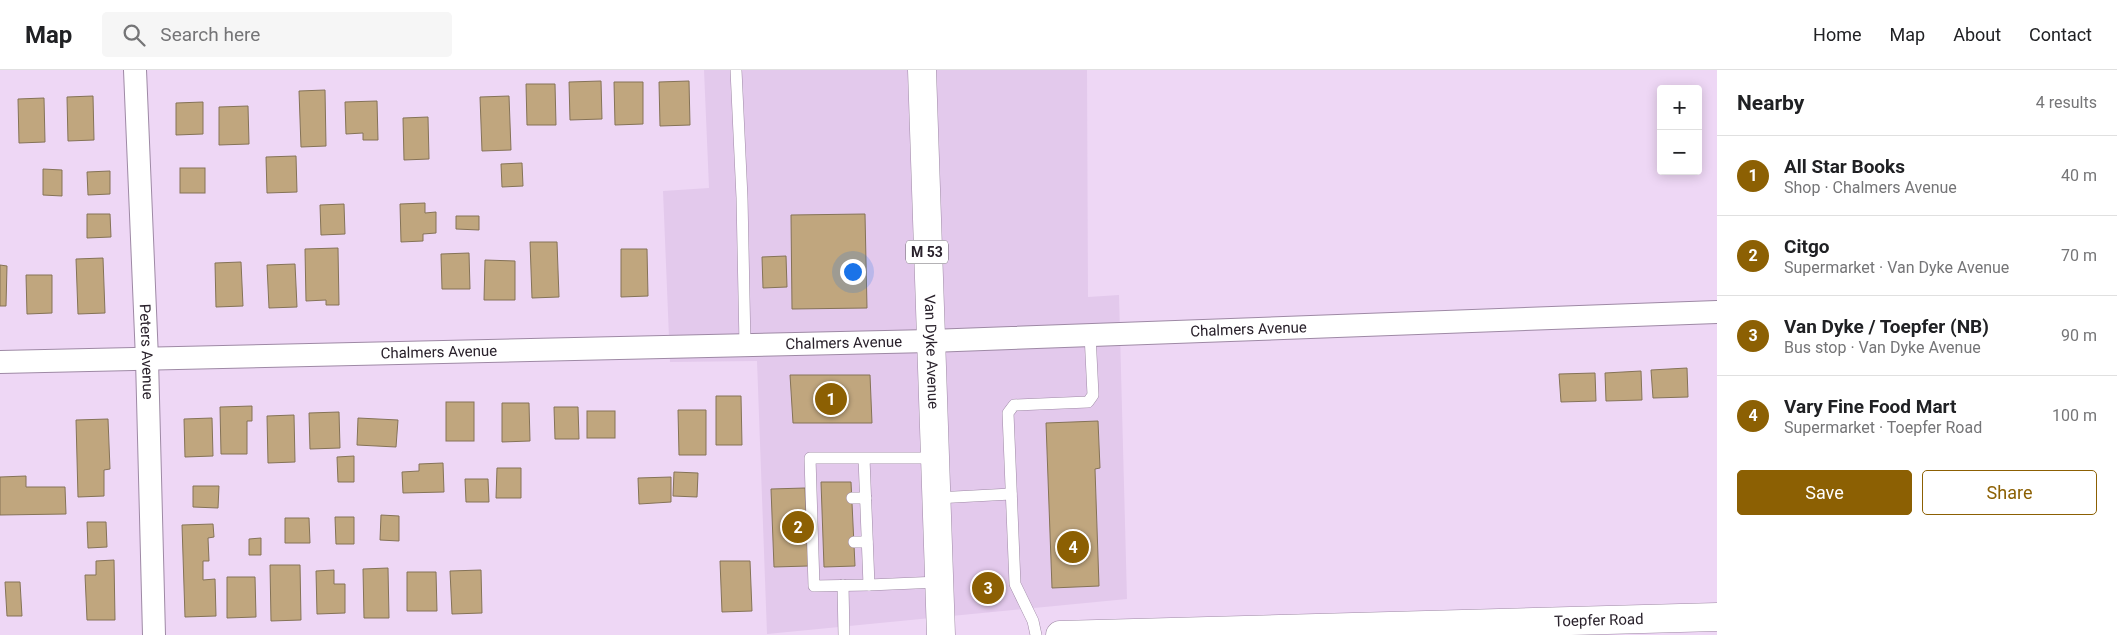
<!DOCTYPE html>
<meta charset="utf-8">
<style>
:root{--surface:#fff;--page:#f6f6f6;--text:#202124;--muted:#757577;--line:#e0e0e0;--accent:#8c6003}
body{margin:0;font-family:Roboto,sans-serif;background:var(--page);color:var(--text)}
.controls{position:absolute;right:15px;top:15px;display:grid;overflow:hidden;border-radius:5px;box-shadow:0 2px 12px #0003}
.controls button{width:45px;height:45px;display:grid;place-items:center;padding:0;border:0;border-bottom:1px solid var(--line);background:var(--surface);color:var(--text);font:25px sans-serif}
.you{position:absolute;left:852px;top:201px;width:18px;height:18px;margin:-12px;border:4px solid #fff;border-radius:50%;background:#1a73e8;box-shadow:0 0 0 8px #1a73e833}
.badge{display:grid;place-items:center;width:32px;height:32px;border-radius:50%;background:var(--accent);color:#fff;font-size:16px;font-weight:700}
.pin{position:absolute;translate:-50% -50%;border:2px solid #fff;box-shadow:0 1px 5px #0006}
.list{margin:0;padding:0;list-style:none}
h2{display:flex;justify-content:space-between;align-items:center;height:65px;margin:0;padding:0 20px;font-size:21px}
h2 small{font-size:16px;font-weight:400;color:var(--muted)}
.list li{display:grid;grid-template-columns:32px 1fr auto;gap:15px;align-items:center;box-sizing:border-box;height:80px;padding:0 20px;border-top:1px solid var(--line)}
.list b{display:block;font-size:19px;white-space:nowrap}
.list p{margin:0;font-size:16px;white-space:nowrap;color:var(--muted)}
.list em{font-size:16px;font-style:normal;color:var(--muted)}
.actions{display:flex;gap:10px;padding:15px 20px}
.actions a{flex:1;padding:11px 0;border:1px solid var(--accent);border-radius:5px;text-align:center;font-size:18px;color:var(--accent)}
.actions .main{background:var(--accent);color:#fff}
.icon{flex:none;width:28px;height:28px;fill:none;stroke:currentColor;stroke-width:2;stroke-linecap:round;stroke-linejoin:round}
.map{position:relative;flex:none;width:1717px;height:565px;overflow:hidden}
header{display:flex;align-items:center;gap:30px;box-sizing:border-box;height:70px;padding:0 25px;background:var(--surface);border-bottom:1px solid var(--line)}
header strong{font-size:24px}
nav{display:flex;gap:28px;margin-inline-start:auto;font-size:18px}
.search{width:350px;height:45px;background:var(--page);display:flex;align-items:center;gap:12px;box-sizing:border-box;padding:0 18px;border-radius:5px;color:var(--muted);font-size:19px}
main{display:flex}
aside{flex:1;background:var(--surface)}
.map>svg:first-child{display:block}
.built{fill:#e3c9ec}
.building{fill:#c0a67e;stroke:#857357}
.lines{fill:none;stroke-linecap:round;stroke-linejoin:round}
.service-casing{stroke:#9e89a5;stroke-width:12}
.minor-casing{stroke:#9e89a5;stroke-width:24}
.tertiary-casing{stroke:#9e89a5;stroke-width:29}
.primary-casing{stroke:#9e89a5;stroke-width:29}
.service{stroke:#fff;stroke-width:11}
.minor{stroke:#fff;stroke-width:22}
.tertiary{stroke:#fff;stroke-width:28}
.primary{stroke:#fff;stroke-width:28}
.labels{text-anchor:middle;dominant-baseline:central;stroke-width:4;stroke-linejoin:round;paint-order:stroke}
.shield{fill:#fff;stroke:#69646b;stroke-width:1}
.shield-label{font-size:14px;font-weight:bold;fill:#29212b}
.street-label{font-size:15px;fill:#29212b;stroke:#fff}
</style>
<header>
<strong>Map</strong>
<div class="search"><svg class="icon" aria-label="search" viewBox="0 0 24 24"><circle cx="10" cy="10" r="6"/><path d="M15 15l6 6"/></svg>Search here</div>
<nav><a>Home</a><a>Map</a><a>About</a><a>Contact</a></nav>
</header>
<main>
<div class="map">
<svg width="1717" height="565" viewBox="0 0 1717 565">
<rect width="100%" height="100%" fill="#eed7f5"/>
<polygon class="built" points="704,0 1087,0 1088,227 1119,225 1127,529 767,564 757,291 670,292 663,121 709,118"/>
<g class="building">
<polygon points="601,11 602,49 570,50 569,12"/>
<polygon points="689,11 690,55 660,56 659,12"/>
<polygon points="614,12 643,12 643,54 615,55"/>
<polygon points="526,14 555,14 556,55 527,55"/>
<polygon points="325,20 326,76 301,77 299,21"/>
<polygon points="93,26 94,70 68,71 67,27"/>
<polygon points="509,26 511,80 482,81 480,27"/>
<polygon points="44,28 45,72 19,73 18,29"/>
<polygon points="377,31 378,70 363,70 363,63 346,64 345,32"/>
<polygon points="203,32 203,64 176,65 176,33"/>
<polygon points="248,36 249,74 219,75 219,37"/>
<polygon points="428,47 429,89 404,90 403,48"/>
<polygon points="296,86 297,122 267,123 266,87"/>
<polygon points="522,93 523,116 502,117 501,94"/>
<rect x="180" y="98" width="25" height="25"/>
<polygon points="43,99 62,100 62,126 43,125"/>
<polygon points="110,101 110,124 88,125 87,102"/>
<polygon points="425,133 425,143 436,142 436,163 423,164 423,171 401,172 400,134"/>
<polygon points="344,134 345,164 321,165 320,135"/>
<polygon points="87,144 110,144 111,167 87,168"/>
<polygon points="865,144 867,238 792,239 791,145"/>
<polygon points="456,146 479,146 479,160 456,159"/>
<polygon points="530,172 557,172 559,227 532,228"/>
<polygon points="338,178 339,235 326,235 326,230 306,231 305,179"/>
<polygon points="621,179 647,179 648,226 621,227"/>
<polygon points="469,183 470,219 442,219 441,184"/>
<polygon points="786,186 787,217 763,218 762,187"/>
<polygon points="103,188 105,243 78,244 76,189"/>
<polygon points="485,190 515,191 515,230 484,230"/>
<polygon points="241,192 243,236 216,237 215,193"/>
<polygon points="295,194 297,237 269,238 267,195"/>
<polygon points="0,195 7,196 6,236 0,236"/>
<polygon points="26,205 52,205 52,243 27,244"/>
<polygon points="1687,298 1688,327 1653,328 1651,300"/>
<polygon points="1641,301 1642,330 1606,331 1605,303"/>
<polygon points="1595,303 1596,331 1561,332 1559,304"/>
<polygon points="790,305 870,305 872,353 793,353"/>
<polygon points="716,326 741,326 742,375 716,375"/>
<rect x="446" y="332" width="28" height="39"/>
<polygon points="502,333 529,333 530,371 502,372"/>
<polygon points="252,336 252,351 247,351 247,384 221,384 220,337"/>
<polygon points="554,337 578,337 579,369 555,369"/>
<polygon points="678,340 706,340 706,385 679,385"/>
<rect x="587" y="341" width="28" height="27"/>
<polygon points="339,342 340,378 310,379 309,343"/>
<polygon points="294,345 295,392 268,393 267,346"/>
<polygon points="212,348 213,386 185,387 184,349"/>
<polygon points="358,348 398,350 396,377 357,375"/>
<polygon points="108,349 110,399 104,400 104,426 78,427 76,350"/>
<polygon points="1098,351 1100,398 1095,399 1099,516 1052,518 1046,353"/>
<polygon points="354,386 354,412 338,412 337,387"/>
<polygon points="443,393 444,422 403,423 402,402 419,401 419,394"/>
<polygon points="497,398 521,398 521,428 496,428"/>
<polygon points="674,402 698,403 697,427 673,426"/>
<polygon points="26,406 26,417 65,417 66,444 0,445 0,407"/>
<polygon points="671,407 671,432 639,434 638,408"/>
<polygon points="465,409 488,409 489,432 466,432"/>
<polygon points="821,412 851,412 855,496 824,497"/>
<polygon points="193,416 219,416 218,438 193,437"/>
<polygon points="805,418 808,496 774,497 771,419"/>
<polygon points="381,445 399,446 399,471 380,470"/>
<polygon points="335,447 354,447 354,474 336,474"/>
<polygon points="285,448 309,448 310,473 285,473"/>
<polygon points="87,452 106,452 107,477 88,478"/>
<polygon points="213,454 214,467 208,468 209,491 203,491 203,510 215,509 216,546 185,547 182,455"/>
<polygon points="261,468 261,485 249,485 249,469"/>
<polygon points="114,490 115,550 87,550 85,505 96,505 96,491"/>
<polygon points="720,491 750,491 752,541 722,542"/>
<polygon points="270,495 300,495 301,550 271,551"/>
<polygon points="388,498 389,548 364,548 363,499"/>
<polygon points="334,500 334,514 345,514 345,543 317,544 316,501"/>
<polygon points="481,500 482,543 452,544 450,501"/>
<polygon points="407,502 436,502 437,541 407,541"/>
<polygon points="227,507 255,507 256,547 227,548"/>
<polygon points="5,512 20,512 22,546 7,546"/>
</g>
<g class="lines">
<g class="service-casing">
<g id="service">
<polyline points="736,0 742,128 745,275"/>
<polyline points="864,388 869,515 814,516 810,388 934,388"/>
<polyline points="852,428 866,428"/>
<polyline points="936,428 1011,424"/>
<polyline points="854,472 867,472"/>
<polyline points="843,515 844,565"/>
<polyline points="869,515 939,512"/>
<polyline points="1036,565 1033,551 1015,514 1008,343 1014,335 1088,332 1093,325 1090,264"/>
</g>
</g>
<g class="minor-casing">
<g id="minor">
<path id="s1" d="M135,0L147,289L154,565"/>
<path id="s2" d="M0,292L930,271L1717,242"/>
</g>
</g>
<g class="tertiary-casing">
<g id="tertiary">
<path id="s3" d="M1060,565L1717,547"/>
</g>
</g>
<g class="primary-casing">
<g id="primary">
<path id="s4" d="M922,0L941,565"/>
</g>
</g>
<use href="#service" class="service"/>
<use href="#minor" class="minor"/>
<use href="#tertiary" class="tertiary"/>
<use href="#primary" class="primary"/>
</g>
<g class="labels">
<rect class="shield" x="906" y="170.5" width="42" height="23" rx="4"/>
<g class="shield-label">
<text x="927" y="182">M 53</text>
</g>
<g class="street-label">
<text stroke="none"><textPath href="#s2" startOffset="1249">Chalmers Avenue</textPath></text>
<text stroke="none"><textPath href="#s2" startOffset="844">Chalmers Avenue</textPath></text>
<text stroke="none"><textPath href="#s1" startOffset="282">Peters Avenue</textPath></text>
<text stroke="none"><textPath href="#s2" startOffset="439">Chalmers Avenue</textPath></text>
<text stroke="none"><textPath href="#s4" startOffset="282">Van Dyke Avenue</textPath></text>
<text stroke="none"><textPath href="#s3" startOffset="539">Toepfer Road</textPath></text>
</g>
</g>
</svg>
<div class="controls">
<button>+</button>
<button>−</button>
</div>
<div class="you"></div>
<div class="pin badge" style="left:831px;top:329px">1</div>
<div class="pin badge" style="left:798px;top:457px">2</div>
<div class="pin badge" style="left:988px;top:518px">3</div>
<div class="pin badge" style="left:1073px;top:477px">4</div>
</div>
<aside>
<h2>Nearby<small>4 results</small></h2>
<ul class="list">
<li><span class="badge">1</span><div><b>All Star Books</b><p>Shop · Chalmers Avenue</p></div><em>40 m</em></li>
<li><span class="badge">2</span><div><b>Citgo</b><p>Supermarket · Van Dyke Avenue</p></div><em>70 m</em></li>
<li><span class="badge">3</span><div><b>Van Dyke / Toepfer (NB)</b><p>Bus stop · Van Dyke Avenue</p></div><em>90 m</em></li>
<li><span class="badge">4</span><div><b>Vary Fine Food Mart</b><p>Supermarket · Toepfer Road</p></div><em>100 m</em></li>
</ul>
<div class="actions"><a class="main">Save</a><a>Share</a></div>
</aside>
</main>
